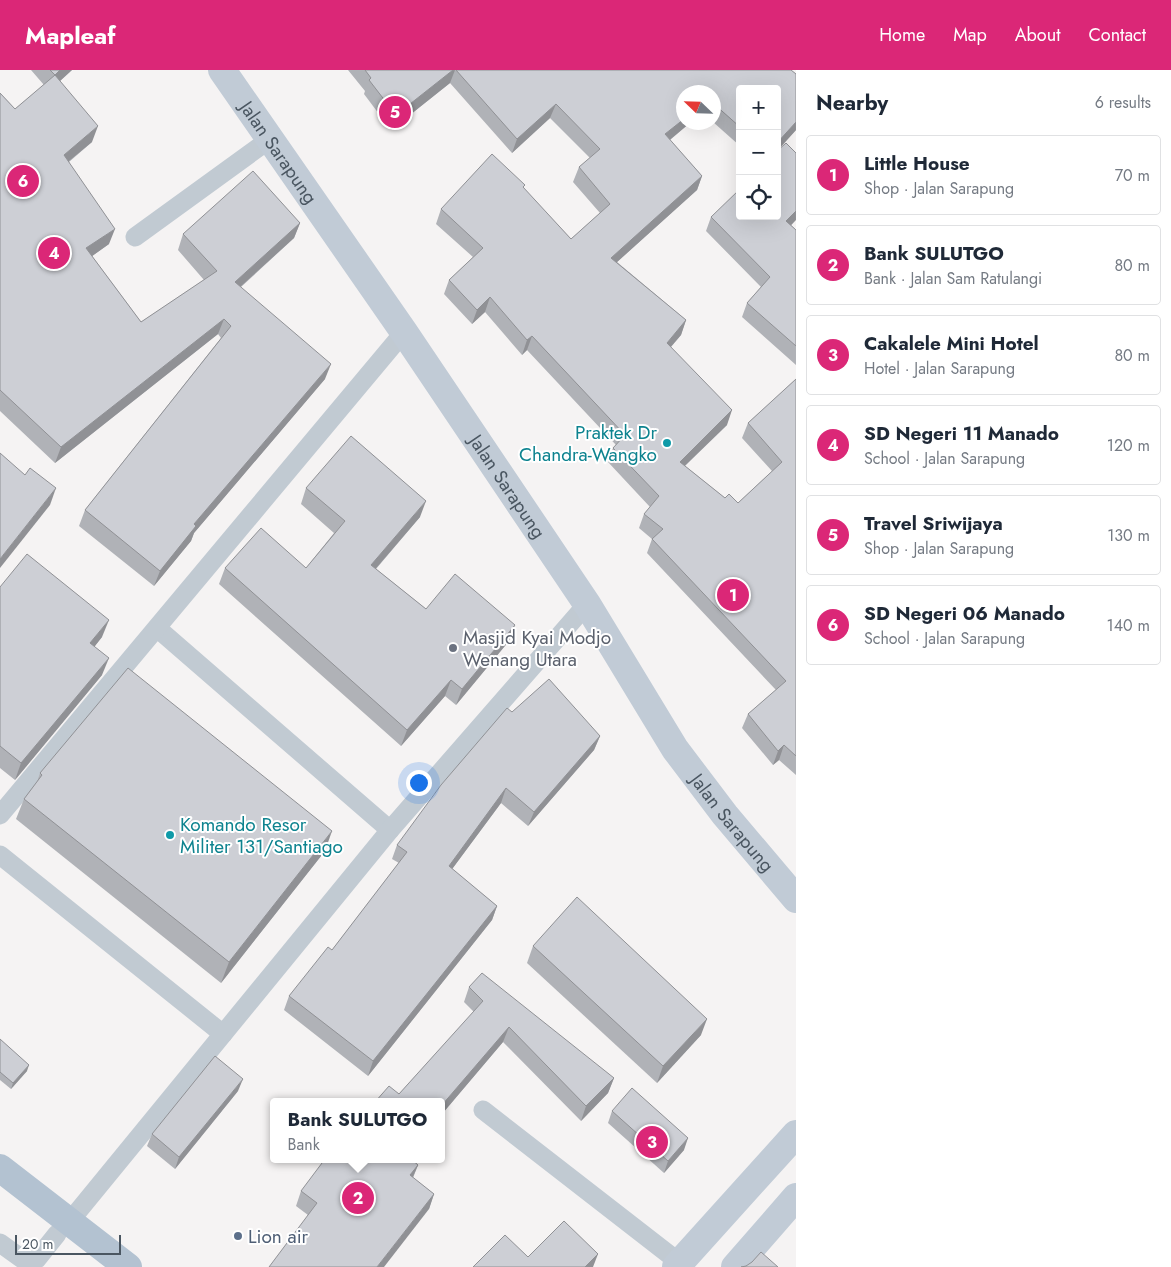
<!DOCTYPE html>
<meta charset="utf-8">
<style>
:root{--surface:#fff;--page:#f6f6f7;--text:#1f2937;--muted:#747a83;--line:#e0e1e3;--accent:#db2777}
body{margin:0;font-family:Jost,sans-serif;background:var(--page);color:var(--text)}
.controls{position:absolute;right:15px;top:15px;display:grid;overflow:hidden;border-radius:5px;box-shadow:0 5px 20px #0002}
.controls button{width:45px;height:45px;display:grid;place-items:center;padding:0;border:0;border-bottom:1px solid var(--line);background:var(--surface);color:var(--text);font:25px sans-serif}
.compass{position:absolute;left:676px;top:15px;width:45px;height:45px;border-radius:50%;background:var(--surface);box-shadow:0 5px 20px #0002;rotate:293deg}
.scale{position:absolute;left:15px;bottom:12px;width:106px;box-sizing:border-box;padding-left:5px;border:2px solid #4a5661;border-top:0;font-size:14px;line-height:18px;white-space:nowrap;color:#4a5661;-webkit-text-stroke:4px #fff;paint-order:stroke}
.you{position:absolute;left:418px;top:712px;width:18px;height:18px;margin:-12px;border:4px solid #fff;border-radius:50%;background:#1a73e8;box-shadow:0 0 0 8px #1a73e833}
.badge{display:grid;place-items:center;width:32px;height:32px;border-radius:50%;background:var(--accent);color:#fff;font-size:16px;font-weight:700}
.pin{position:absolute;translate:-50% -50%;border:2px solid #fff;box-shadow:0 1px 5px #0006}
.popup{position:absolute;left:270px;top:1028px;width:175px;height:65px;box-sizing:border-box;display:grid;place-content:center;border-radius:5px;background:var(--surface);filter:drop-shadow(0 1px 4px #0005);font-size:16px;white-space:nowrap;color:var(--muted)}
.popup b{font-size:19px;color:var(--text)}
.popup::after{content:'';position:absolute;left:50%;top:100%;margin-left:-10px;border:10px solid transparent;border-top-color:var(--surface)}
.list{margin:0;padding:0;list-style:none}
h2{display:flex;justify-content:space-between;align-items:center;height:65px;margin:0;padding:0 20px;font-size:21px}
h2 small{font-size:16px;font-weight:400;color:var(--muted)}
.list li{display:grid;grid-template-columns:32px 1fr auto;gap:15px;align-items:center;box-sizing:border-box;height:80px;margin:0 10px 10px;padding:0 10px;border:1px solid var(--line);border-radius:5px}
.list b{display:block;font-size:19px;white-space:nowrap}
.list p{margin:0;font-size:16px;white-space:nowrap;color:var(--muted)}
.list em{font-size:16px;font-style:normal;color:var(--muted)}
.icon{flex:none;width:28px;height:28px;fill:none;stroke:currentColor;stroke-width:2;stroke-linecap:round;stroke-linejoin:round}
.map{position:relative;flex:none;width:796px;height:1197px;overflow:hidden}
header{display:flex;align-items:center;gap:30px;box-sizing:border-box;height:70px;padding:0 25px;background:var(--accent);color:#fff}
header strong{font-size:24px}
nav{display:flex;gap:28px;margin-inline-start:auto;font-size:18px}
main{display:flex}
aside{flex:1;background:var(--surface)}
.map>svg:first-child{display:block}
.lines{fill:none;stroke-linecap:round;stroke-linejoin:round}
.lane{stroke:#c1cad2;stroke-width:19}
.secondary{stroke:#c1cbd6;stroke-width:28}
.primary{stroke:#b3c2d1;stroke-width:28}
.wall{fill:#b0b2b7}
.shaded-wall{fill:#909195}
.building{fill:#cdcfd5;stroke:#909195}
.culture-dot{fill:#0f9aa8;stroke:#fff;stroke-width:2}
.worship-dot{fill:#6b7280;stroke:#fff;stroke-width:2}
.service-dot{fill:#5c6f8a;stroke:#fff;stroke-width:2}
.labels{text-anchor:middle;dominant-baseline:central;stroke-width:4;stroke-linejoin:round;paint-order:stroke}
.street-label{font-size:19px;fill:#4a5661;stroke:#fff}
.culture-label{font-size:19px;fill:#0d838f;stroke:#fff;text-anchor:end}
.worship-label{font-size:19px;fill:#5b616d;stroke:#fff;text-anchor:start}
.service-label{font-size:19px;fill:#4e5e75;stroke:#fff;text-anchor:start}
</style>
<header>
<strong>Mapleaf</strong>
<nav><a>Home</a><a>Map</a><a>About</a><a>Contact</a></nav>
</header>
<main>
<div class="map">
<svg width="796" height="1197" viewBox="0 0 796 1197">
<rect width="100%" height="100%" fill="#f5f3f3"/>
<g class="lines">
<g class="lane">
<polyline points="135,167 270,69"/>
<polyline points="157,558 390,760"/>
<polyline points="0,745 404,262"/>
<polyline points="0,785 223,964"/>
<polyline points="483,1040 680,1193"/>
<polyline points="70,1151 390,760 587,534"/>
<polyline points="0,1173 25,1191 37,1189 57,1164"/>
</g>
<g class="secondary">
<path id="s1" d="M222,0L404,262L587,534L675,679L725,745L796,829"/>
<polyline points="676,1197 796,1064"/>
<polyline points="735,1197 796,1127"/>
</g>
<polyline class="primary" points="0,1098 128,1197"/>
</g>
<g class="wall">
<polygon points="31,0 72,0 60,11 92,72 69,92 109,174 92,186 141,252 204,210 178,180 183,164 300,153 294,168 241,217 325,309 194,463 191,471 154,516 79,456 85,440 221,268 218,264 55,393 0,341 0,23 15,39 44,15"/>
<polygon points="348,0 791,0 796,4 796,60 777,81 740,19 740,76 713,52 714,22 684,52 691,52 670,70 702,106 697,120 617,192 686,250 681,265 671,277 727,355 685,396 725,428 738,433 772,401 742,368 748,353 796,309 796,705 779,690 773,695 742,658 748,644 776,620 647,483 652,469 639,458 644,444 650,437 608,392 613,378 616,375 527,280 522,285 485,242 472,254 444,224 449,210 473,187 436,154 441,139 524,119 571,169 600,143 573,112 579,97 590,88 550,48 512,83 450,13 391,60 364,24 365,21"/>
<polygon points="711,147 791,155 796,160 796,295 742,247 747,233 761,217 706,161"/>
<polygon points="306,418 420,447 376,499 426,539 509,571 456,635 445,626 401,676 219,514 225,498 306,498 334,463 301,434"/>
<polygon points="0,517 102,567 94,577 102,605 15,710 0,698"/>
<polygon points="512,642 600,666 594,680 528,756 501,733 452,799 497,836 492,850 368,1006 284,940 289,926 332,880 399,793 392,789 397,775"/>
<polygon points="40,703 325,781 221,913 16,749 24,729 37,712"/>
<polygon points="533,876 701,965 657,1013 527,893"/>
<polygon points="469,917 614,1008 608,1023 581,1051 503,972 442,1044 442,1032 399,1024 474,942 464,932"/>
<polygon points="0,969 27,1001 11,1019 0,1010"/>
<polygon points="238,1021 175,1099 147,1076 152,1064"/>
<polygon points="612,1041 684,1080 664,1103 608,1053"/>
<polygon points="418,1095 413,1108 434,1124 429,1139 308,1145 296,1136 301,1121"/>
</g>
<g class="shaded-wall">
<polygon points="60,0 72,0 49,21 55,5"/>
<polygon points="453,0 455,0 450,13 391,60 396,45"/>
<polygon points="556,34 550,48 512,83 517,69"/>
<polygon points="684,49 684,52 691,52 660,78 665,64"/>
<polygon points="796,52 796,60 777,81 777,73"/>
<polygon points="98,56 92,72 58,100 64,85"/>
<polygon points="702,106 697,120 606,202 611,188"/>
<polygon points="796,141 796,150 781,166 786,151"/>
<polygon points="300,153 294,168 229,227 235,212"/>
<polygon points="115,159 109,174 81,194 86,178"/>
<polygon points="490,227 485,242 472,254 477,240"/>
<polygon points="224,249 218,264 55,393 61,377"/>
<polygon points="686,250 681,265 662,287 667,273"/>
<polygon points="532,266 527,280 522,285 527,270"/>
<polygon points="331,294 325,309 194,463 191,471 154,516 160,501 194,454"/>
<polygon points="732,340 727,355 674,406 680,392"/>
<polygon points="56,418 50,435 0,498 0,489"/>
<polygon points="426,431 420,447 365,511 371,495"/>
<polygon points="109,550 102,567 84,590 90,573"/>
<polygon points="515,555 509,571 456,635 462,619"/>
<polygon points="109,588 102,605 15,710 21,693"/>
<polygon points="451,610 445,626 401,676 407,660"/>
<polygon points="600,666 594,680 528,756 534,742"/>
<polygon points="784,675 779,690 773,695 778,681"/>
<polygon points="506,718 501,733 444,810 449,796"/>
<polygon points="332,761 325,781 221,913 229,892"/>
<polygon points="497,836 492,850 368,1006 373,991"/>
<polygon points="707,949 701,965 657,1013 663,996"/>
<polygon points="509,957 503,972 442,1044 442,1035"/>
<polygon points="29,995 27,1001 11,1019 13,1013"/>
<polygon points="614,1008 608,1023 581,1051 586,1036"/>
<polygon points="243,1009 238,1021 175,1099 179,1087"/>
<polygon points="688,1068 684,1080 664,1103 668,1091"/>
<polygon points="418,1095 412,1109 410,1105"/>
<polygon points="434,1124 429,1139 384,1197 377,1197"/>
<polygon points="598,1184 593,1197 585,1197"/>
</g>
<g class="building">
<polygon points="50,0 60,0 55,5"/>
<polygon points="365,0 453,0 396,45 369,10 371,8"/>
<polygon points="456,0 791,0 796,4 796,52 777,73 777,19 740,19 740,57 714,34 714,22 684,22 684,49 665,64 702,106 611,188 686,250 667,273 732,340 680,392 725,428 729,424 738,433 782,392 748,353 796,309 796,686 784,675 778,681 748,644 786,611 652,469 663,459 644,444 659,426 613,378 625,365 532,266 527,270 490,227 477,240 449,210 483,178 441,139 492,84 525,115 523,117 571,169 610,134 579,97 600,79 556,34 517,69"/>
<polygon points="55,5 98,56 64,85 115,159 86,178 141,252 217,201 183,164 253,101 300,153 235,212 331,294 194,454 196,456 160,501 85,440 231,256 224,249 61,377 0,320 0,23 15,39"/>
<polygon points="786,73 796,83 796,141 786,151 796,160 796,276 747,233 770,207 711,147 740,119 740,146 777,146 777,81"/>
<polygon points="351,366 426,431 371,495 426,539 455,504 515,555 462,619 451,610 407,660 225,498 261,458 306,498 345,451 306,418"/>
<polygon points="0,383 25,405 30,398 56,418 0,489"/>
<polygon points="27,484 109,550 90,573 109,588 21,693 0,676 0,517"/>
<polygon points="128,598 332,761 229,892 24,729 42,705 40,703"/>
<polygon points="549,609 600,666 534,742 506,718 449,796 497,836 373,991 289,926 328,877 332,880 407,782 397,775 441,715 507,638 512,642"/>
<polygon points="577,827 707,949 663,996 533,876"/>
<polygon points="482,903 614,1008 586,1036 509,957 442,1035 442,1032 375,1032 389,1016 399,1024 483,931 469,917"/>
<polygon points="0,969 29,995 13,1013 0,1002"/>
<polygon points="215,986 243,1009 179,1087 152,1064"/>
<polygon points="632,1018 688,1068 668,1091 612,1041"/>
<polygon points="325,1089 411,1089 418,1095 410,1105 434,1124 377,1197 269,1197 317,1133 301,1121"/>
<polygon points="564,1151 598,1184 585,1197 473,1197 505,1165 528,1187"/>
<polygon points="761,1182 778,1197 741,1197 746,1196 752,1192"/>
</g>
<g class="culture-dot">
<circle cx="667" cy="373" r="5"/>
<circle cx="170" cy="765" r="5"/>
</g>
<circle class="worship-dot" cx="453" cy="578" r="5"/>
<circle class="service-dot" cx="238" cy="1166" r="5"/>
<g class="labels">
<g class="street-label">
<text stroke="none"><textPath href="#s1" startOffset="100">Jalan Sarapung</textPath></text>
<text stroke="none"><textPath href="#s1" startOffset="505">Jalan Sarapung</textPath></text>
<text stroke="none"><textPath href="#s1" startOffset="910">Jalan Sarapung</textPath></text>
</g>
<g class="culture-label">
<text x="657" y="362">Praktek Dr<tspan x="657" dy="22">Chandra-Wangko</tspan></text>
<text x="180" y="754" text-anchor="start">Komando Resor<tspan x="180" dy="22">Militer 131/Santiago</tspan></text>
</g>
<g class="worship-label">
<text x="463" y="567">Masjid Kyai Modjo<tspan x="463" dy="22">Wenang Utara</tspan></text>
</g>
<g class="service-label">
<text x="248" y="1166">Lion air</text>
</g>
</g>
</svg>
<div class="controls">
<button>+</button>
<button>−</button>
<button><svg class="icon" aria-label="locate" viewBox="0 0 24 24"><circle cx="12" cy="12" r="6"/><path d="M12 2v4M12 18v4M2 12h4M18 12h4"/></svg></button>
</div>
<svg class="compass" viewBox="-18 -18 36 36"><path d="M0-13l5 13h-10z" fill="#e53935"/><path d="M0 13l5-13h-10z" fill="#747a83"/></svg>
<div class="scale">20 m</div>
<div class="you"></div>
<div class="pin badge" style="left:733px;top:525px">1</div>
<div class="pin badge" style="left:358px;top:1128px">2</div>
<div class="popup"><b>Bank SULUTGO</b>Bank</div>
<div class="pin badge" style="left:652px;top:1072px">3</div>
<div class="pin badge" style="left:54px;top:183px">4</div>
<div class="pin badge" style="left:395px;top:42px">5</div>
<div class="pin badge" style="left:23px;top:111px">6</div>
</div>
<aside>
<h2>Nearby<small>6 results</small></h2>
<ul class="list">
<li><span class="badge">1</span><div><b>Little House</b><p>Shop · Jalan Sarapung</p></div><em>70 m</em></li>
<li><span class="badge">2</span><div><b>Bank SULUTGO</b><p>Bank · Jalan Sam Ratulangi</p></div><em>80 m</em></li>
<li><span class="badge">3</span><div><b>Cakalele Mini Hotel</b><p>Hotel · Jalan Sarapung</p></div><em>80 m</em></li>
<li><span class="badge">4</span><div><b>SD Negeri 11 Manado</b><p>School · Jalan Sarapung</p></div><em>120 m</em></li>
<li><span class="badge">5</span><div><b>Travel Sriwijaya</b><p>Shop · Jalan Sarapung</p></div><em>130 m</em></li>
<li><span class="badge">6</span><div><b>SD Negeri 06 Manado</b><p>School · Jalan Sarapung</p></div><em>140 m</em></li>
</ul>
</aside>
</main>
